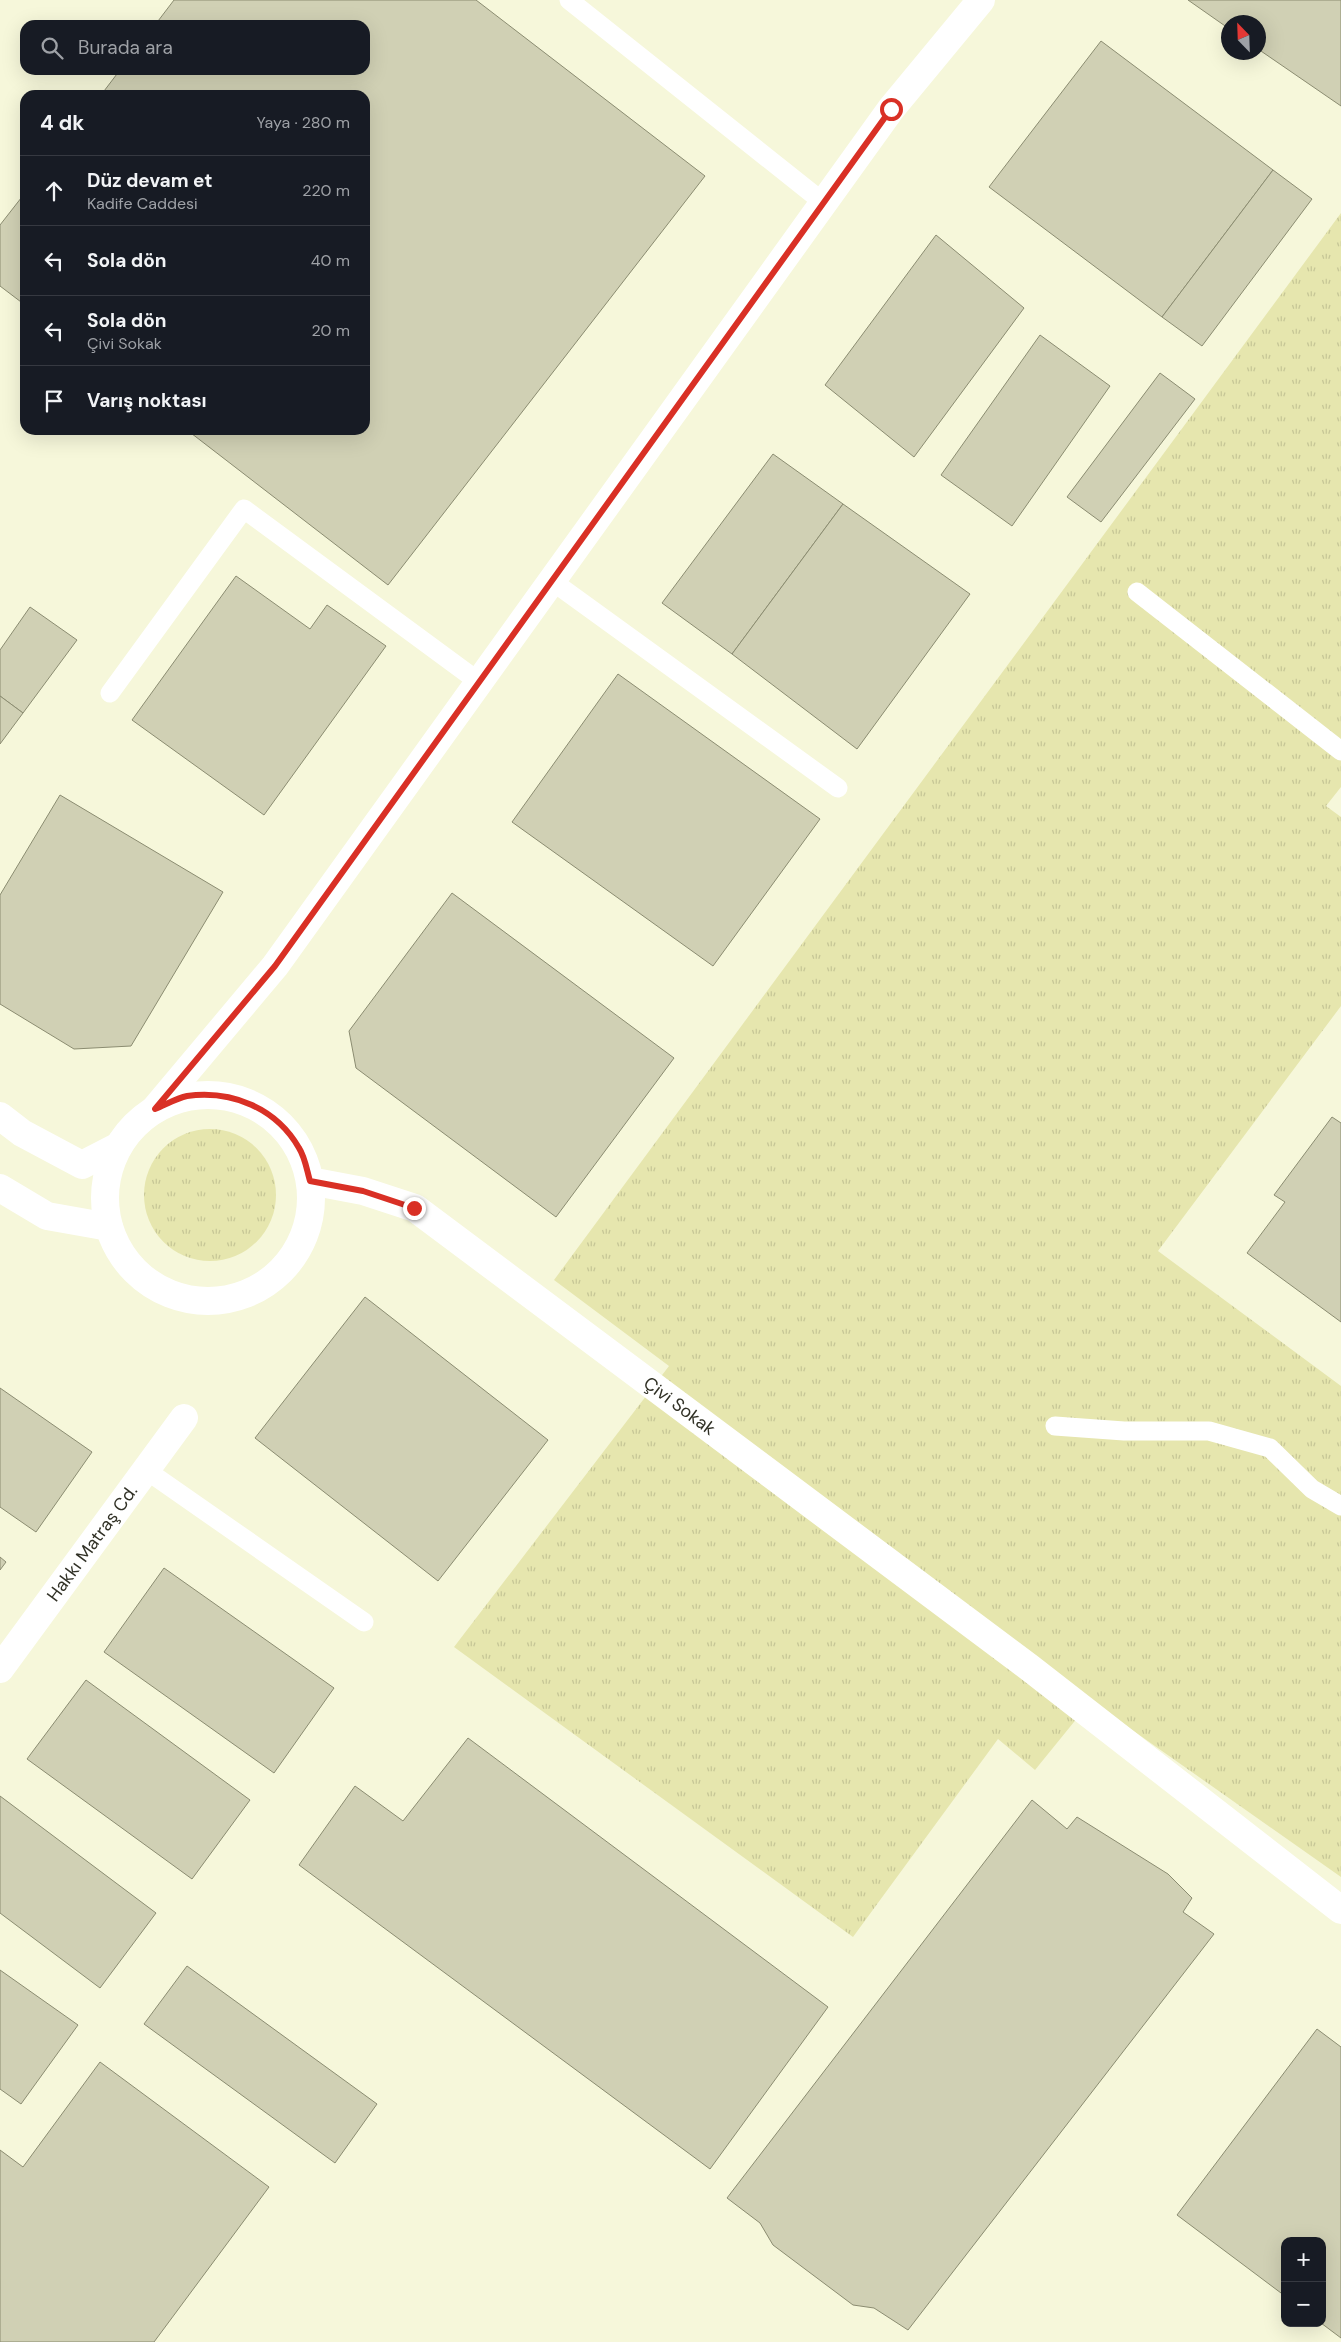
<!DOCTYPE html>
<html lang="tr">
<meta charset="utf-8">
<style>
:root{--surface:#171b24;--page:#242831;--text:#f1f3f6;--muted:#9ea1a6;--line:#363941}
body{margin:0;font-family:"DM Sans",sans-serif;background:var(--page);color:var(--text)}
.controls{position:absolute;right:15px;bottom:15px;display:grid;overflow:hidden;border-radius:10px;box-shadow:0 5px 20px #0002}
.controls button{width:45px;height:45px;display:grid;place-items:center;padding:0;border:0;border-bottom:1px solid var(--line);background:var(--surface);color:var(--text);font:25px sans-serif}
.compass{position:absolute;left:1221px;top:15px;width:45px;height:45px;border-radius:50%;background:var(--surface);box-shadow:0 5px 20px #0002;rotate:337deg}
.stop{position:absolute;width:15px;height:15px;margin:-11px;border:4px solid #d93025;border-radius:50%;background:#fff}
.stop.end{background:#d93025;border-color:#fff;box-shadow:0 1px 5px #0008}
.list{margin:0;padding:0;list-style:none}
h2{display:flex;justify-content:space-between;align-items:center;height:65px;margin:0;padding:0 20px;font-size:21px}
h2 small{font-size:16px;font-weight:400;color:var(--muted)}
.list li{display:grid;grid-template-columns:32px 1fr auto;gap:15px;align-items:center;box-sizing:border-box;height:70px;padding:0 20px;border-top:1px solid var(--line)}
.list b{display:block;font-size:19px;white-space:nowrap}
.list p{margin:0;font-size:16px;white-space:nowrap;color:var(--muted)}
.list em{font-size:16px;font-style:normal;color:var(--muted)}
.icon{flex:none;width:28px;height:28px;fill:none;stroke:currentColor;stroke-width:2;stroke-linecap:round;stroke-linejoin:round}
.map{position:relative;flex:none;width:1341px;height:2342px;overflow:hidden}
.search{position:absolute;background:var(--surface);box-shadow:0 5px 20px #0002;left:20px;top:20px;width:350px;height:55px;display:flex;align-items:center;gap:12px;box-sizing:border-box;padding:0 18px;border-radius:15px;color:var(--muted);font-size:19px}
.panel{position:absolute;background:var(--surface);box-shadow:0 5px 20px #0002;left:20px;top:90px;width:350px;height:345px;border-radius:15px}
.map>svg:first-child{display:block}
.grass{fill:url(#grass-tufts)}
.building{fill:#d0d0b4;stroke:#8b8c71}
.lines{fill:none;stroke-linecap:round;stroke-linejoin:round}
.service{stroke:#fff;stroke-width:19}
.minor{stroke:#fff;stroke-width:28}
.tertiary{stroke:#fff;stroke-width:28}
.route{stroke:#d93025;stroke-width:6}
.labels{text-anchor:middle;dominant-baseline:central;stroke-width:4;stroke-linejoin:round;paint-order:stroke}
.street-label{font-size:18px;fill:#313126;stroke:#fff}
</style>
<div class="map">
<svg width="1341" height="2342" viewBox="0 0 1341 2342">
<defs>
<pattern id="grass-tufts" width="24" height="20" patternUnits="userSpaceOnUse" patternTransform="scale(1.25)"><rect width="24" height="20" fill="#e6e6ae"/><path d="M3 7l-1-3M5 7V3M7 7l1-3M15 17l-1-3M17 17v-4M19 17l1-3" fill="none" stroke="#c6c696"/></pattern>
</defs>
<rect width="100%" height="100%" fill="#f6f7da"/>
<g class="grass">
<polygon points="1341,213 1341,787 1326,806 1341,817 1341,1006 1158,1251 1341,1386 1341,1877 1091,1701 1035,1770 998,1739 853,1937 454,1647 669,1366 554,1280"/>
<circle cx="210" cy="1195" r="66"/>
</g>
<g class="building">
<polygon points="174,0 476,0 705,176 388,585 187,430 365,430 365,95 101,95 120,70 365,70 365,25 155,25"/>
<polygon points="1188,0 1341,0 1341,106 1258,49 1258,22 1228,22 1228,28"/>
<polygon points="1101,41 1273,170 1162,317 989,187"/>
<polygon points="1273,170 1312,199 1202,346 1162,317"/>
<polygon points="25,193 25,305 0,286 0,225"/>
<polygon points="936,235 1024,308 914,457 825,385"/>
<polygon points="1040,335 1110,386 1012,526 941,475"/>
<polygon points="1160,373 1195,399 1101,522 1067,497"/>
<polygon points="773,454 843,504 732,654 662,603"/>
<polygon points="843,504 970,594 857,749 732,654"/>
<polygon points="236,576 310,629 327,605 386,646 264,815 132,720"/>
<polygon points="30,607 77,640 23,713 0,696 0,650"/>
<polygon points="618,674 820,819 713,966 512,822"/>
<polygon points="0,696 23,713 0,744"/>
<polygon points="60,795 223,892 131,1046 74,1049 0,1004 0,895"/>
<polygon points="452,893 674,1058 556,1217 356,1068 349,1031"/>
<polygon points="1332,1117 1341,1123 1341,1322 1247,1253 1285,1202 1274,1195"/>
<polygon points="365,1297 548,1440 438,1581 255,1438"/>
<polygon points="0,1388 92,1452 36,1532 0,1507"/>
<polygon points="0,1557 6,1562 0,1570"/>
<polygon points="164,1568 334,1688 274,1773 104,1652"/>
<polygon points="86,1680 250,1800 192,1879 27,1759"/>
<polygon points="468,1738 828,2007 710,2169 299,1865 355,1786 403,1821"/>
<polygon points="0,1796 156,1913 100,1988 0,1913"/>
<polygon points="1032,1800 1067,1829 1077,1817 1168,1874 1192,1898 1183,1912 1214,1934 908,2330 874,2308 853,2305 773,2245 760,2223 727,2198"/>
<polygon points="187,1966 377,2104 335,2163 144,2024"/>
<polygon points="0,1970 78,2025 21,2104 0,2089"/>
<polygon points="1317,2029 1341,2047 1341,2338 1321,2323 1322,2241 1285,2241 1285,2296 1177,2215"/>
<polygon points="100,2062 269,2187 154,2342 0,2342 0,2150 23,2167"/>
</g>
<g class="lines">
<g class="service">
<polyline points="569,0 824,203"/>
<polyline points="552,581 838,788"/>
<polyline points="1137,592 1341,751"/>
<polyline points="110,693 244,509 479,682"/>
<polyline points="1055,1426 1124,1431 1209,1431 1270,1448 1312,1489 1341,1506"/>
<polyline points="146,1470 364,1622"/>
</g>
<g class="minor">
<polyline points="155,1109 275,966 891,109 981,0"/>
<path id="s1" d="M310,1181L363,1191L415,1208L1030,1668L1341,1910"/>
<path id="s2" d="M0,1669L184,1418"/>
</g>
<g class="tertiary">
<circle cx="208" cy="1198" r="103"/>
<polyline points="0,1116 22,1133 82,1165 117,1147"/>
<polyline points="0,1188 47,1216 109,1227"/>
</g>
</g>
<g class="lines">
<path class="route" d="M414,1208L363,1191L310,1181C307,1171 305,1157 299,1148C276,1108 232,1090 187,1096C177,1098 165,1105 155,1109L275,966L891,109"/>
</g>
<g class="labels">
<g class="street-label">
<text stroke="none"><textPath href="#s1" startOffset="439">Çivi Sokak</textPath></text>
<text stroke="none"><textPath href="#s2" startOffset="156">Hakkı Matraş Cd.</textPath></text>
</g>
</g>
</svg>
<div class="controls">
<button>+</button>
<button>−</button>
</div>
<svg class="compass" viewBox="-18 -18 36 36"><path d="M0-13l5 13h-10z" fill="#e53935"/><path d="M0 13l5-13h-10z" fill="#9ea1a6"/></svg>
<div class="stop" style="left:891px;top:109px"></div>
<div class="stop end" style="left:414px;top:1208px"></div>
<div class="search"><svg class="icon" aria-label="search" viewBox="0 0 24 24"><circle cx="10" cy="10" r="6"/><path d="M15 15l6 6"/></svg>Burada ara</div>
<section class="panel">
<h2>4 dk<small>Yaya · 280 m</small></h2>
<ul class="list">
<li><svg class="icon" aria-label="ahead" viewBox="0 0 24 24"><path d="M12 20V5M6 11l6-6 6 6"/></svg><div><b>Düz devam et</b><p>Kadife Caddesi</p></div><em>220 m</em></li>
<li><svg class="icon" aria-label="left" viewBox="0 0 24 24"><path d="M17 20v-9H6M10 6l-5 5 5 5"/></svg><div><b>Sola dön</b></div><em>40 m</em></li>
<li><svg class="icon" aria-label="left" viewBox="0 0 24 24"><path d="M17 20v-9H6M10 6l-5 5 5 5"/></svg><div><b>Sola dön</b><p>Çivi Sokak</p></div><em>20 m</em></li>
<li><svg class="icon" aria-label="arrive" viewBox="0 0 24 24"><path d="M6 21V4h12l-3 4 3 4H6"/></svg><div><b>Varış noktası</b></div></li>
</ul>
</section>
</div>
